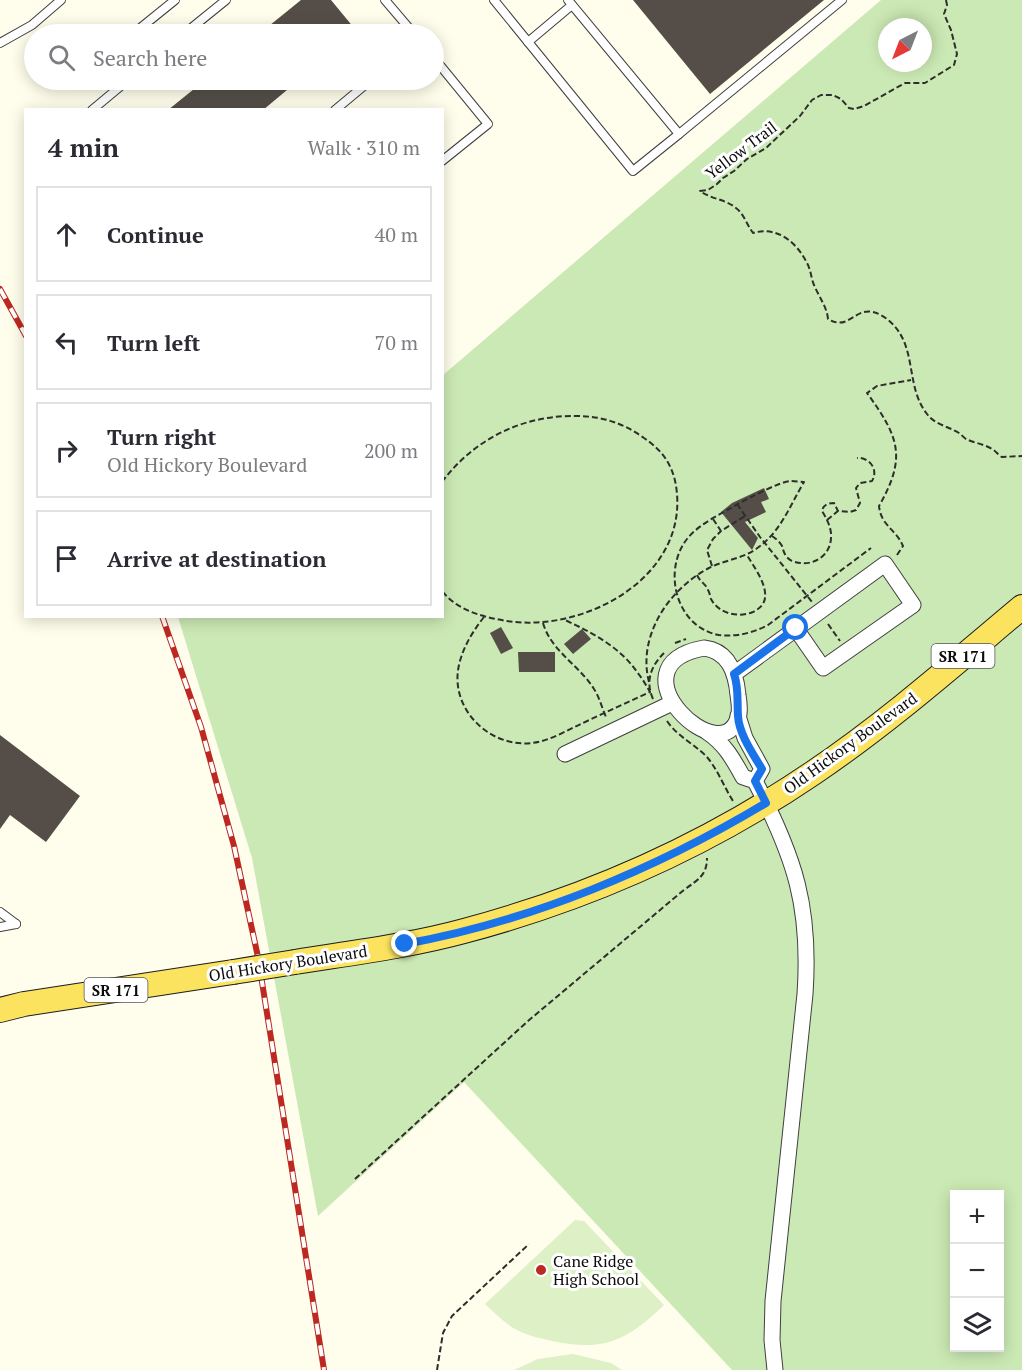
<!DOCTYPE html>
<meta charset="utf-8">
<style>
:root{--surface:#fff;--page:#f2f2f3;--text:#2b2b33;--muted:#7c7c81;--line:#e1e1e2}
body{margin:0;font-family:"PT Serif",serif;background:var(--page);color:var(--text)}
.controls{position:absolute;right:18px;bottom:18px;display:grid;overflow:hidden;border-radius:0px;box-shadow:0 3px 15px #0003}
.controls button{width:54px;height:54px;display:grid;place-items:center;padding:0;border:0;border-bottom:2px solid var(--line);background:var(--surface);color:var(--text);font:30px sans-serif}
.compass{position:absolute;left:878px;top:18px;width:54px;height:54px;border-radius:50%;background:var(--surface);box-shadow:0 3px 15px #0003;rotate:222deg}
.stop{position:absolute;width:18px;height:18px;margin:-14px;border:4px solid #1a73e8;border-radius:50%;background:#fff}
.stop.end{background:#1a73e8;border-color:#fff;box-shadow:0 2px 6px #0008}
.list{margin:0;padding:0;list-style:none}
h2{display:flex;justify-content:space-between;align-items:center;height:78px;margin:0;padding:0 24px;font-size:26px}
h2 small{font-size:20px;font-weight:400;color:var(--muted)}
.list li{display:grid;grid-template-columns:39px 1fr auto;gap:18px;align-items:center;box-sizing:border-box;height:96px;margin:0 12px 12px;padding:0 12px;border:2px solid var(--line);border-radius:0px}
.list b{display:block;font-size:22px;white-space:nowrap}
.list p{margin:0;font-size:20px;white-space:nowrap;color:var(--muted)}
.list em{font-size:20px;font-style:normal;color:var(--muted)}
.icon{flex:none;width:33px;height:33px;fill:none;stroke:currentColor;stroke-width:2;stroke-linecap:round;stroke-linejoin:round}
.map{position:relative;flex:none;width:1022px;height:1370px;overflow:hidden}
.search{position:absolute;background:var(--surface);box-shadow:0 3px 15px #0003;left:24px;top:24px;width:420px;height:66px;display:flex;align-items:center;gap:15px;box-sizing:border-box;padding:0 21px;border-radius:33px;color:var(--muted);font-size:22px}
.panel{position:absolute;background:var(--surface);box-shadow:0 3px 15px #0003;left:24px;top:108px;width:420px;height:510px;border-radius:0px}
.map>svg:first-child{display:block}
.green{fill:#cbe9b4;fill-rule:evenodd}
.pitch{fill:#def0c6}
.building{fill:#554e48}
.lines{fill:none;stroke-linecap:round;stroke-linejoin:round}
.service-casing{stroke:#3f3f3f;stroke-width:10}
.minor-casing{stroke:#3f3f3f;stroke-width:17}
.primary-casing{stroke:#1d1d1d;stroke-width:26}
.path{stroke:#2e2e2e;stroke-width:2;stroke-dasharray:6 3;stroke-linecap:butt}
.service{stroke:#fff;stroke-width:8}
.minor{stroke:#fff;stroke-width:15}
.primary{stroke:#fbe35f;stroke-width:24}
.rail-casing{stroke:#bd2922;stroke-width:6}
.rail{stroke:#fff;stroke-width:4;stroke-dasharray:11;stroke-linecap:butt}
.primary-bridge-casing{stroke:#1d1d1d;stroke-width:26;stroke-linecap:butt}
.primary-bridge{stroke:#fbe35f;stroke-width:24}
.route{stroke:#1a73e8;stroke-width:8}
.poi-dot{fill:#bd2922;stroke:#fff;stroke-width:2}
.labels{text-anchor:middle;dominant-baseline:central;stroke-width:6;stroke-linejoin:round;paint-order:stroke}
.shield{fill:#fff;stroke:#555;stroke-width:1.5}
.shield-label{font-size:15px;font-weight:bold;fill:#0c0c0c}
.street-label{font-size:16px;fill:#0c0c0c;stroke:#fff}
.poi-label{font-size:16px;fill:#0c0c0c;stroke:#fff;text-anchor:start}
</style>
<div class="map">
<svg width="1022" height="1370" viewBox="0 0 1022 1370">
<rect width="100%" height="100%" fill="#fffdeb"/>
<path class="green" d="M881,0H1022V1370H732L464,1082L318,1216L252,858L178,617L442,616L443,375ZM887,27H923V63H887ZM954,1194H1000V1348H954Z"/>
<g class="pitch">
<path d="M575,1220L584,1221L664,1305C627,1341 603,1352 552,1341C540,1338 528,1336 517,1330C505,1324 495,1313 485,1304Z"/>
<polygon points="573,1354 611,1363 622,1370 514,1370 538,1359"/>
</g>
<g class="building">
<polygon points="301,0 331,0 359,34 259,34"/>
<polygon points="633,0 824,0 710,94"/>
<polygon points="186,80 299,80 263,110 168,110 194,89"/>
<polygon points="764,488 769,499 761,502 766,512 745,522 758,538 752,550 721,512 732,503"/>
<polygon points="501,627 513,648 501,654 490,633"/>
<polygon points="582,629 591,639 573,654 564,644"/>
<polygon points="518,652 555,652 555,672 519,672"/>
<polygon points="0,735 80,796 46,842 10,815 0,829"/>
</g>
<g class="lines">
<g class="service-casing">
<g id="service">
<polyline points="385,0 414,34"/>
<polyline points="494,0 633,171 679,134"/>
<polyline points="568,0 679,134 842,0"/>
<polyline points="133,34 175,0"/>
<polyline points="184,34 226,0"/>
<polyline points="528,42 572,5"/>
<polyline points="0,43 32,25 61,0"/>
<polyline points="434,58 488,124 442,161"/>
<polyline points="92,110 128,80"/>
<polyline points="335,110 371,80"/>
<polyline points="0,912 16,924"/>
<polyline points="0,927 16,924"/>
</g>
</g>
<g class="minor-casing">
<g id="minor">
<path d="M704,648C729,651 736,673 738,695C739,702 740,708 739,714C726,778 606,666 704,648Z"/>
<polyline points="734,674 885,564 913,605 823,668 796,629"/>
<polyline points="738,716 745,738 762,769 755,781"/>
<path d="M707,732C725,744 733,759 743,777L755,781C795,858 811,907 805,994L773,1301L772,1340L775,1370"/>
<polyline points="565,754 672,703"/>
</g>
</g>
<g class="primary-casing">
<g id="primary">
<path d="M295,962C351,953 409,946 464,931C588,898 707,845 813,773C887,723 954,664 1022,607"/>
<polyline points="0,1010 24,1004 233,972"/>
</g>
</g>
<g class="path">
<path d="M946,0L947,5L944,14L951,30L957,54L954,65L925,83H905L864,106L854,109L849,108L841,99L833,95H821L812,100L800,116L766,148L747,159L734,171L723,178L717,184L708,190L700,191C711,199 725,199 736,208C744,214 747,225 753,233C776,226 796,241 807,263C811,270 811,278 814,285C819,297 827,307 828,319C853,334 856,296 887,319C919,344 904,385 927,414C935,425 948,426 959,433C961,434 963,437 966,439C974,443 984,444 992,449C996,451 998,455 1002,457L1022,456"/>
<path d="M442,482C474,439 523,415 576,416C602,416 623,423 644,438C665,452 675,469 677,494C684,580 582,633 507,621C483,617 458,611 442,591"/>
<polyline points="737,504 760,537 812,602"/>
<polyline points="713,519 721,531 745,516"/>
<path d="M827,520L838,511L850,512L856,510L860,503L856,488L860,483L872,481C879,469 869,457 857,458"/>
<path d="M772,536C775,538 780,542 782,546C784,553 785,557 792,561C810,568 830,558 831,538C832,529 827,519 822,511C823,505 828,503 834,503L838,511"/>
<path d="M897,555L903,546C896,529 881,526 879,506C907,457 899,437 867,393L877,386L911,380"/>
<polyline points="712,566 707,550 713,539 721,531"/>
<path d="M697,575C700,582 706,584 708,590C710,593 710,597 711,599C719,614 738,618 753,612C759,609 764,605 765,598C767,584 754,567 747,555"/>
<path d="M484,617C473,631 463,647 459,665C449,708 489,748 532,743C550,741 567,730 583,723C606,712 628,702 650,692C646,685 642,678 637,672C620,647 591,632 565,620"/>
<path d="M543,623C551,651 579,665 594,689C600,698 602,709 607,719"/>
<polyline points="828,624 840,641"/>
<polyline points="675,643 686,639"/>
<path d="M649,682C637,636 669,589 709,568C724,560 742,559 756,549C781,532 789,507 804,482C800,482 795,481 790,481C779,482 747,499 736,505C719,515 699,524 687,539C662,571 676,627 719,635C736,637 753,633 768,625L871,548"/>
<path d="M653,699C645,681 651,666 664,653"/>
<path d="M667,721C678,737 693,743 706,756C717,768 724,787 733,801"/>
<path d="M355,1179L528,1021L685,889C698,880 707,875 707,858"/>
<polyline points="437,1370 443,1333 452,1316 529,1244"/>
</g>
<use href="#service" class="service"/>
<use href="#minor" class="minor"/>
<use href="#primary" class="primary"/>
<g class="rail-casing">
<g id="rail">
<polyline points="0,289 26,336"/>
<polyline points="162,616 201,727 234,846 258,957 324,1370"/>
</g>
</g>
<use href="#rail" class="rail"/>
<g class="primary-bridge-casing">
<polyline id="primary-bridge" points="233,972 295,962"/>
</g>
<use href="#primary-bridge" class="primary-bridge"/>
</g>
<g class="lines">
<path class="route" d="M405,944C532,921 656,869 766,803L755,781L762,769C753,754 739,734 738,716C737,702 739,688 734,674L796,628"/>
</g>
<circle class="poi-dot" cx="541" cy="1270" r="6"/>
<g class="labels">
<g class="shield">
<rect x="931.5" y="644" width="63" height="24" rx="4.5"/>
<rect x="84.5" y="978" width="63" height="24" rx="4.5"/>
</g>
<g class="shield-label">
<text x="963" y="656">SR 171</text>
<text x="116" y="990">SR 171</text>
</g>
<g class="street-label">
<text transform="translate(741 150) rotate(-37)">Yellow Trail</text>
<text transform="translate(850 743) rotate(-36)">Old Hickory Boulevard</text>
<text transform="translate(288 963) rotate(-9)">Old Hickory Boulevard</text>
</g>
<g class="poi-label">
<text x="553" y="1261">Cane Ridge<tspan x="553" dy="18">High School</tspan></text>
</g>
</g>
</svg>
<div class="controls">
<button>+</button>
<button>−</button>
<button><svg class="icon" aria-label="layers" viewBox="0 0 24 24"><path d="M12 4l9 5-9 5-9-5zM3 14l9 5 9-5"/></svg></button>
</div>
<svg class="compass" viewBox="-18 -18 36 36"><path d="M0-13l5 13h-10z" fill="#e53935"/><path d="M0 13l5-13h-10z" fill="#7c7c81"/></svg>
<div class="stop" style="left:796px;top:628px"></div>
<div class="stop end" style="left:405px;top:944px"></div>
<div class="search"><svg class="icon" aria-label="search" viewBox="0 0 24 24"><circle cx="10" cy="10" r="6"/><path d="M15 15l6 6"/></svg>Search here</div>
<section class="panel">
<h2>4 min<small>Walk · 310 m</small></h2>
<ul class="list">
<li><svg class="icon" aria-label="ahead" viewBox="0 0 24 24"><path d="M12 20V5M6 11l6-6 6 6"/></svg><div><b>Continue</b></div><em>40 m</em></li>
<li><svg class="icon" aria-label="left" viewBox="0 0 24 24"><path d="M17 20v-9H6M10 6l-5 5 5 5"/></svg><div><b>Turn left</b></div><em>70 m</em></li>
<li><svg class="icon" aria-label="right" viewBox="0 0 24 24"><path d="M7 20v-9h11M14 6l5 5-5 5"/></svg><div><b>Turn right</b><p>Old Hickory Boulevard</p></div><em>200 m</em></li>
<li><svg class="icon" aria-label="arrive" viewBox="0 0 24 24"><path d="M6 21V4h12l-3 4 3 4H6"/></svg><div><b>Arrive at destination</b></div></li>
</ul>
</section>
</div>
